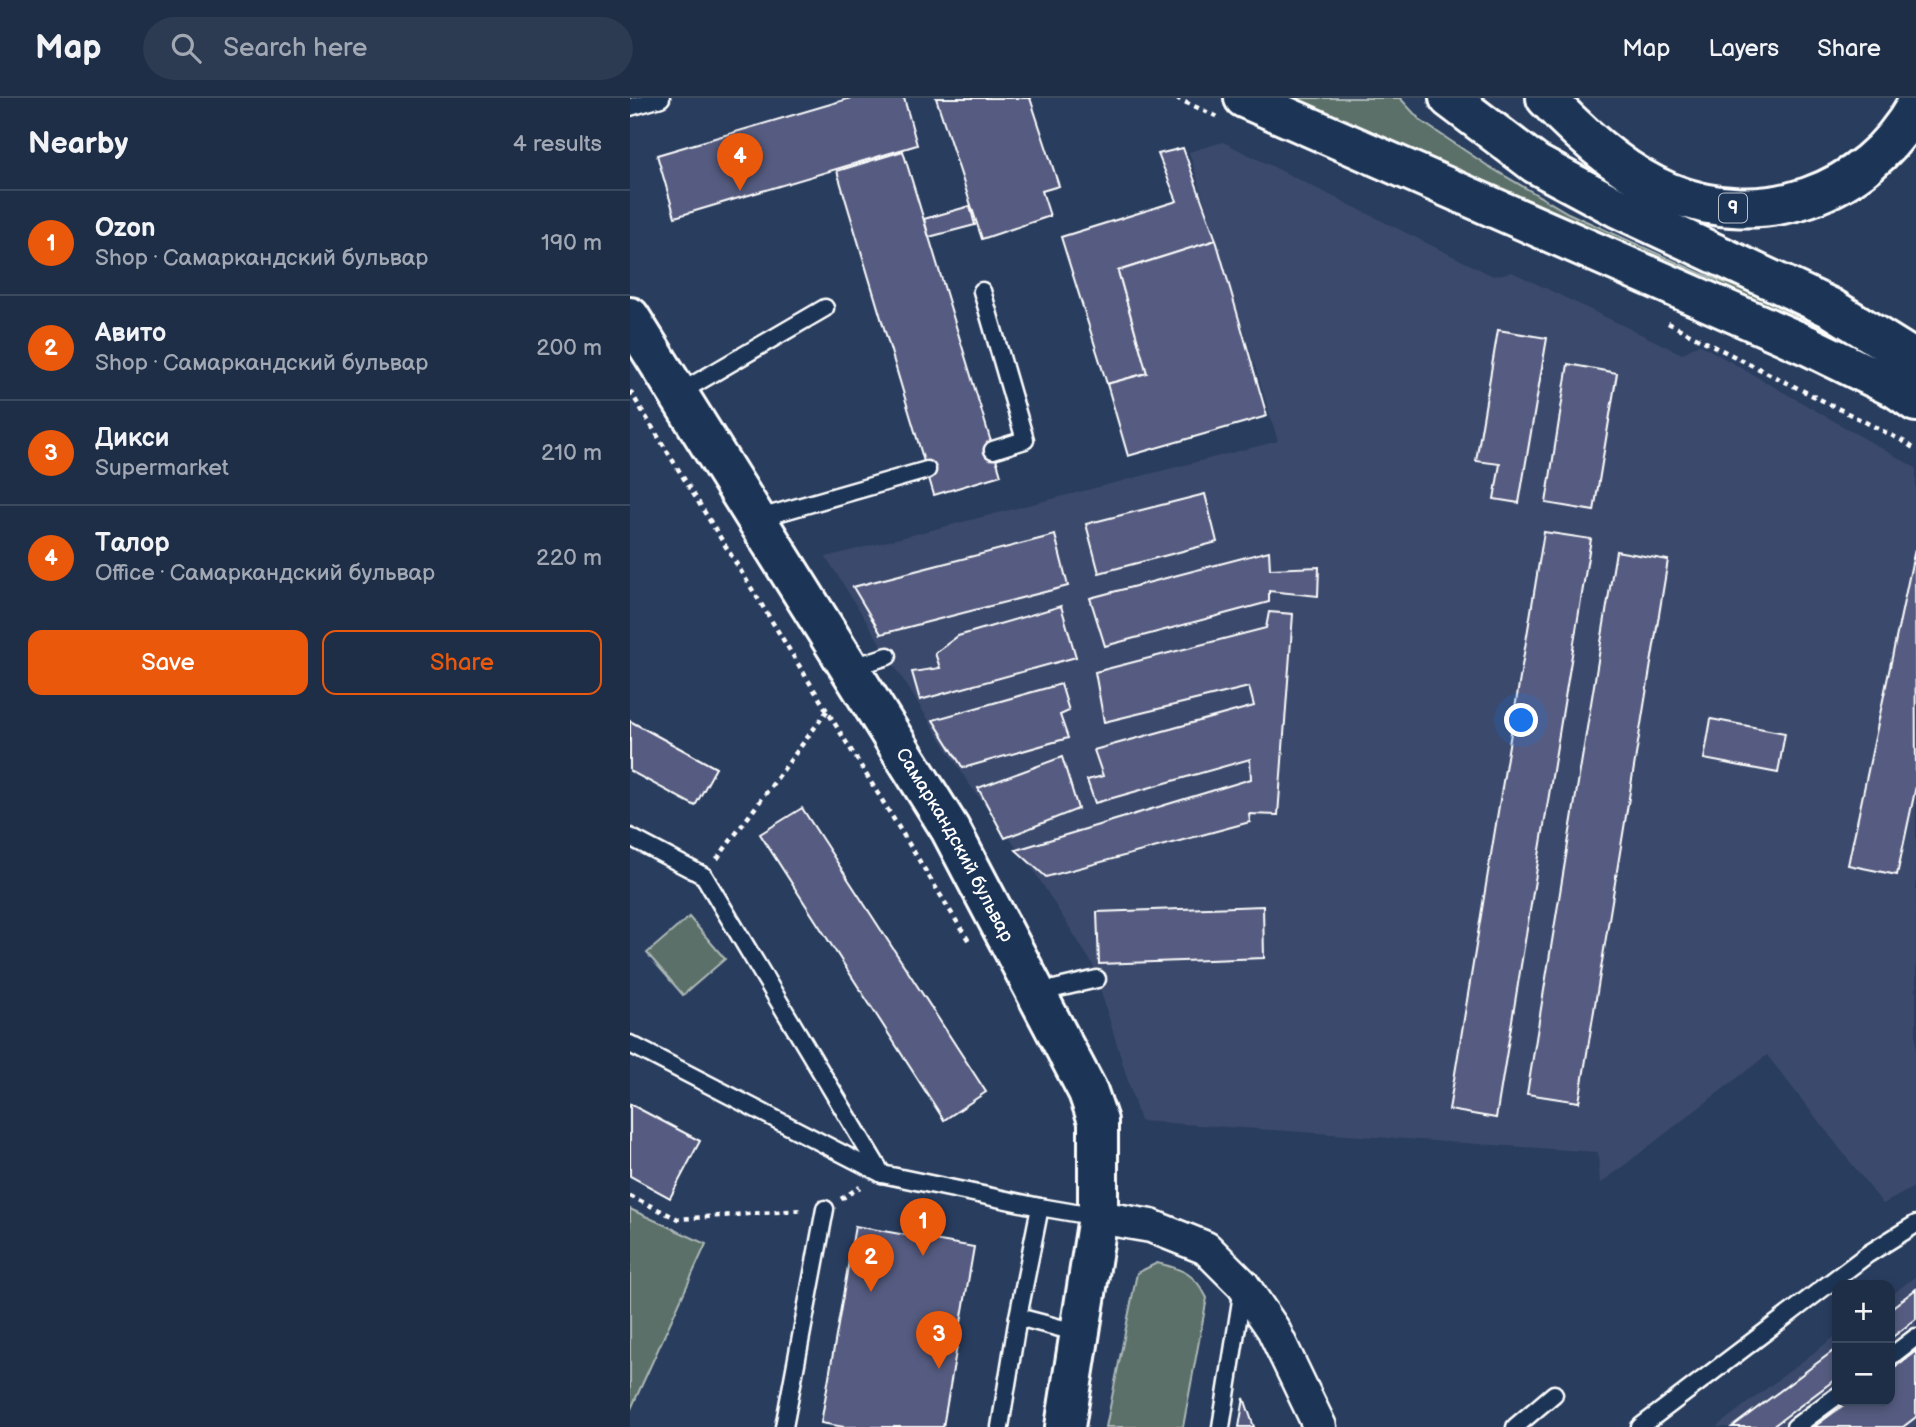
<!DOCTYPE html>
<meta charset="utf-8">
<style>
:root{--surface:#1f2e47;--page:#2c3a52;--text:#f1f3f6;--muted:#a1a8b4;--line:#3c4a60;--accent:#ea580c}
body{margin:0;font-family:"Balsamiq Sans",sans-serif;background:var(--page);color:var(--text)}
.controls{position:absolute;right:21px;bottom:21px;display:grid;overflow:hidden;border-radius:14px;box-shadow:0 4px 10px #0003}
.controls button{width:63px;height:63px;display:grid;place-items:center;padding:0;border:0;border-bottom:2px solid var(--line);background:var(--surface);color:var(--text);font:35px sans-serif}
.you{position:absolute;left:892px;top:623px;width:24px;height:24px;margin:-18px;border:5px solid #fff;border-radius:50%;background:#1a73e8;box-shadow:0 0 0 10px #1a73e833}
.badge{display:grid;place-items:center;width:46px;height:46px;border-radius:50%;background:var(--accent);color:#fff;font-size:23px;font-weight:700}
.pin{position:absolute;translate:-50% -58px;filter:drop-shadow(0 2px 4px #0008)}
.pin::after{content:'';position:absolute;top:37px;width:24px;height:21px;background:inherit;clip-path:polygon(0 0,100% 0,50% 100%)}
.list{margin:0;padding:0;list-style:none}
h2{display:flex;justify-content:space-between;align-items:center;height:91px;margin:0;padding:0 28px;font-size:30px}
h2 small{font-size:23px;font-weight:400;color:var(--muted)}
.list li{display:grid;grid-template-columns:46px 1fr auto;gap:21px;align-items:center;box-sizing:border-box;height:105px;padding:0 28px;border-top:2px solid var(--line)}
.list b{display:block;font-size:26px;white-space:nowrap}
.list p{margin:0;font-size:23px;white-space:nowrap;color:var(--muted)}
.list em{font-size:23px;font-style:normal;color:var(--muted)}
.actions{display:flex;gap:14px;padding:21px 28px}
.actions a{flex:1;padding:16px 0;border:2px solid var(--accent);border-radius:14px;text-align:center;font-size:24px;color:var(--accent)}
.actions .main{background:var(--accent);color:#fff}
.icon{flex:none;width:38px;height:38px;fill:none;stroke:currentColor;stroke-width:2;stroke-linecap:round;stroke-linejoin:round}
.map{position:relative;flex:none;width:1286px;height:1329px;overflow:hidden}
header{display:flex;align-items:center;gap:42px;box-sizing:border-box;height:98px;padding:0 35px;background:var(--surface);border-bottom:2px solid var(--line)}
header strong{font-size:33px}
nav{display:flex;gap:38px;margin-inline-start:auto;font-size:24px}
.search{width:490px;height:63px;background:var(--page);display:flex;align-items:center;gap:18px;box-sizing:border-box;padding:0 24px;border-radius:38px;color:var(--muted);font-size:26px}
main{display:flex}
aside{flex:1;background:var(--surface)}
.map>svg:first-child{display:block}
.built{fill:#3b4a6c}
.green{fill:#5b706b;stroke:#adb8b5;stroke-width:2}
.building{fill:#575c81;stroke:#fff;stroke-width:2}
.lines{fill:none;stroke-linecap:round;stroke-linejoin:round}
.lane-casing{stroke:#fff;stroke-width:21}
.street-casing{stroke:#fff;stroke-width:37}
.secondary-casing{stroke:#fff;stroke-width:44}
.primary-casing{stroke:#fff;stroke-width:44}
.path{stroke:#fff;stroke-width:4.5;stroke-dasharray:5 5;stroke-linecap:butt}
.lane{stroke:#1d3557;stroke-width:16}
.street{stroke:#1d3557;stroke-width:32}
.secondary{stroke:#1d3557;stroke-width:38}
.primary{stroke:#1d3557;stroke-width:38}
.labels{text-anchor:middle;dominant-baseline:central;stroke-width:7;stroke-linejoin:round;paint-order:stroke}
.shield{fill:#1d3557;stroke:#bbc2cd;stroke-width:2}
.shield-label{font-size:18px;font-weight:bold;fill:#fff}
.street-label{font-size:19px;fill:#fff;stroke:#1d3557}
</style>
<header>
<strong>Map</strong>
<div class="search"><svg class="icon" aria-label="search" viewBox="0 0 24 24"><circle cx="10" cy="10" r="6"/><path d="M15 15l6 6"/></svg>Search here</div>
<nav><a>Map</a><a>Layers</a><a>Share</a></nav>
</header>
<main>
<aside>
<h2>Nearby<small>4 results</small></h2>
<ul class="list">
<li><span class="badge">1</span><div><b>Ozon</b><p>Shop · Самаркандский бульвар</p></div><em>190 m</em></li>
<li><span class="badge">2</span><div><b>Авито</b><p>Shop · Самаркандский бульвар</p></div><em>200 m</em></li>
<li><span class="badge">3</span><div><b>Дикси</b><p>Supermarket</p></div><em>210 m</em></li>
<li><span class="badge">4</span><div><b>Талор</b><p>Office · Самаркандский бульвар</p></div><em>220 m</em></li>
</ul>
<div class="actions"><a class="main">Save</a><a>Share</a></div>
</aside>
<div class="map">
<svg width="1286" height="1329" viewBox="0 0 1286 1329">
<rect width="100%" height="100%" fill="#293d5f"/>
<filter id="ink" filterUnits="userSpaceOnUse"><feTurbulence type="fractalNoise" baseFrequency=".0143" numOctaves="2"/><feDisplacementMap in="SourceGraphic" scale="14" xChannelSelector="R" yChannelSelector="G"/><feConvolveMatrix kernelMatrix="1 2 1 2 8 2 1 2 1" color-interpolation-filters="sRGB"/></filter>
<g filter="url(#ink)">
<g class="built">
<polygon points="593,44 863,178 882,174 1052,256 1069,246 1286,370 1286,1088 1253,1106 1137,957 970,1086 968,1054 510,1023 463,867 406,776 337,683 196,459 648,343 559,54"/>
<polygon points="1286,1178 1286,1329 1086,1329 1207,1237 1207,1303 1260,1303 1260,1198"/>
</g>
<g class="green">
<polygon points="664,0 770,0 791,23 858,68 938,115 1070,175 1172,214 1286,285 974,136"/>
<polygon points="59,819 95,861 53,897 17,855"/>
<polygon points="0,1111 76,1146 0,1313"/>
<path d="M527,1165C553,1171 565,1176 577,1200L553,1329H476L507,1175Z"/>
</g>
<g class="building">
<polygon points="221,0 274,0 287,47 45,119 27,57"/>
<polygon points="306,0 400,0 429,88 412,93 420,118 352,141"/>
<polygon points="553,50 586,142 488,173 517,275 477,286 431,139 547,103 528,56"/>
<polygon points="273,53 371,377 304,397 207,73"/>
<polygon points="340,108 345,127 299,139 294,121"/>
<polygon points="586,142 637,318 498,358 477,286 517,275 488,173"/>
<polygon points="868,232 917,240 889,405 864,401 870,366 846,363"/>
<polygon points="938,266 987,275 964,413 916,405"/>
<polygon points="575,396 587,444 469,475 456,426"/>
<polygon points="914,434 961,441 866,1020 819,1012"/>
<polygon points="425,437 438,488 251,536 223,489"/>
<polygon points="1285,451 1286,688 1267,777 1218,767"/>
<polygon points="639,453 640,471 689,469 688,498 639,493 639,504 475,548 460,500"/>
<polygon points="986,453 1038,462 949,1004 897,996"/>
<polygon points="431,508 446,559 290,602 282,574 310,570 305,555 328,538"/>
<polygon points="639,514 663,516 648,717 619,716 620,724 416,779 386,752 621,681 620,661 465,705 457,682 473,678 464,652 624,608 619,589 474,624 465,574 636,530"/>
<polygon points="431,586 439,613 430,617 438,640 333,670 303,622"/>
<polygon points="1081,621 1155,635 1148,675 1074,661"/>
<polygon points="0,623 86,670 65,708 0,673"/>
<polygon points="432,659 448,711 375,740 348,690"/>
<polygon points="172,710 356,994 314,1022 130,736"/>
<polygon points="633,808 634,860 469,866 467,814"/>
<polygon points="0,1006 70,1043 40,1100 0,1078"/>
<polygon points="225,1128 344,1149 313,1329 214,1329 191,1325"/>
<polygon points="1286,1191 1286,1221 1260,1241 1260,1211"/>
<polygon points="1207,1250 1207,1280 1142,1329 1102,1329"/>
<polygon points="1286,1253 1286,1319 1273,1329 1184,1329 1219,1303 1260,1303 1260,1273"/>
<polygon points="614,1300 624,1329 609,1329"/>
</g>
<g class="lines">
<g class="lane-casing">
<g id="lane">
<polyline points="0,9 31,0"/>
<polyline points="352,193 395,342 363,352"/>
<polyline points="49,295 195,210"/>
<polyline points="126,421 297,372"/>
<polyline points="220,570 258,558"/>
<polyline points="0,739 74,778 252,1076"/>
<polyline points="407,895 467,881"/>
<polyline points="0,946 252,1076 410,1109 468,1119"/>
<polyline points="388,1219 410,1109"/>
<polyline points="1260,1259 1286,1239"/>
<polyline points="154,1329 195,1111"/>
<polyline points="370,1329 388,1219 449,1235"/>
<polyline points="591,1329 613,1190"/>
<polyline points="885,1329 924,1296"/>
<polyline points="1010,1329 1238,1156 1286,1126"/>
<polyline points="1165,1329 1207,1298"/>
</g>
</g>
<g class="street-casing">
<polyline id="street" points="468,1119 521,1128 576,1150 613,1187 643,1231 690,1329"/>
</g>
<g class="secondary-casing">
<g id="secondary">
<path id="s1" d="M0,219L320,731L458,994L468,1023V1119L435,1329"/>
</g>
</g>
<g class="primary-casing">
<g id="primary">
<polyline points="614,0 1179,248 1267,291 1286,304"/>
<polyline points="819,0 906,66 988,110 1201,210 1286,263"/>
<path d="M916,0C949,35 992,75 1038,94C1132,133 1236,97 1286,8"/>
</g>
</g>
<g class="path">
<polyline points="546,0 588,19"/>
<polyline points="1038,225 1275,344 1286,352"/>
<polyline points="0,293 340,845"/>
<polyline points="87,761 197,613"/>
<polyline points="0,1098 48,1121 173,1112"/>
<polyline points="211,1101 230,1089"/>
</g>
<use href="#lane" class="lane"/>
<use href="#street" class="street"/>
<use href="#secondary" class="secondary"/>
<use href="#primary" class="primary"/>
</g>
</g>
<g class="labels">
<rect class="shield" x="1089" y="95.5" width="28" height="29" rx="5"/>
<g class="shield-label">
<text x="1103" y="110">9</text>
</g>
<g class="street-label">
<text stroke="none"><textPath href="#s1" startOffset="620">Самаркандский бульвар</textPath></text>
</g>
</g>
</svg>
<div class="controls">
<button>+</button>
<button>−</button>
</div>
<div class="you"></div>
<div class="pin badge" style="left:293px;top:1158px">1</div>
<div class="pin badge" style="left:241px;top:1194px">2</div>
<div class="pin badge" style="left:309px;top:1271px">3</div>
<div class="pin badge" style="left:110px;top:93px">4</div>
</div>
</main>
